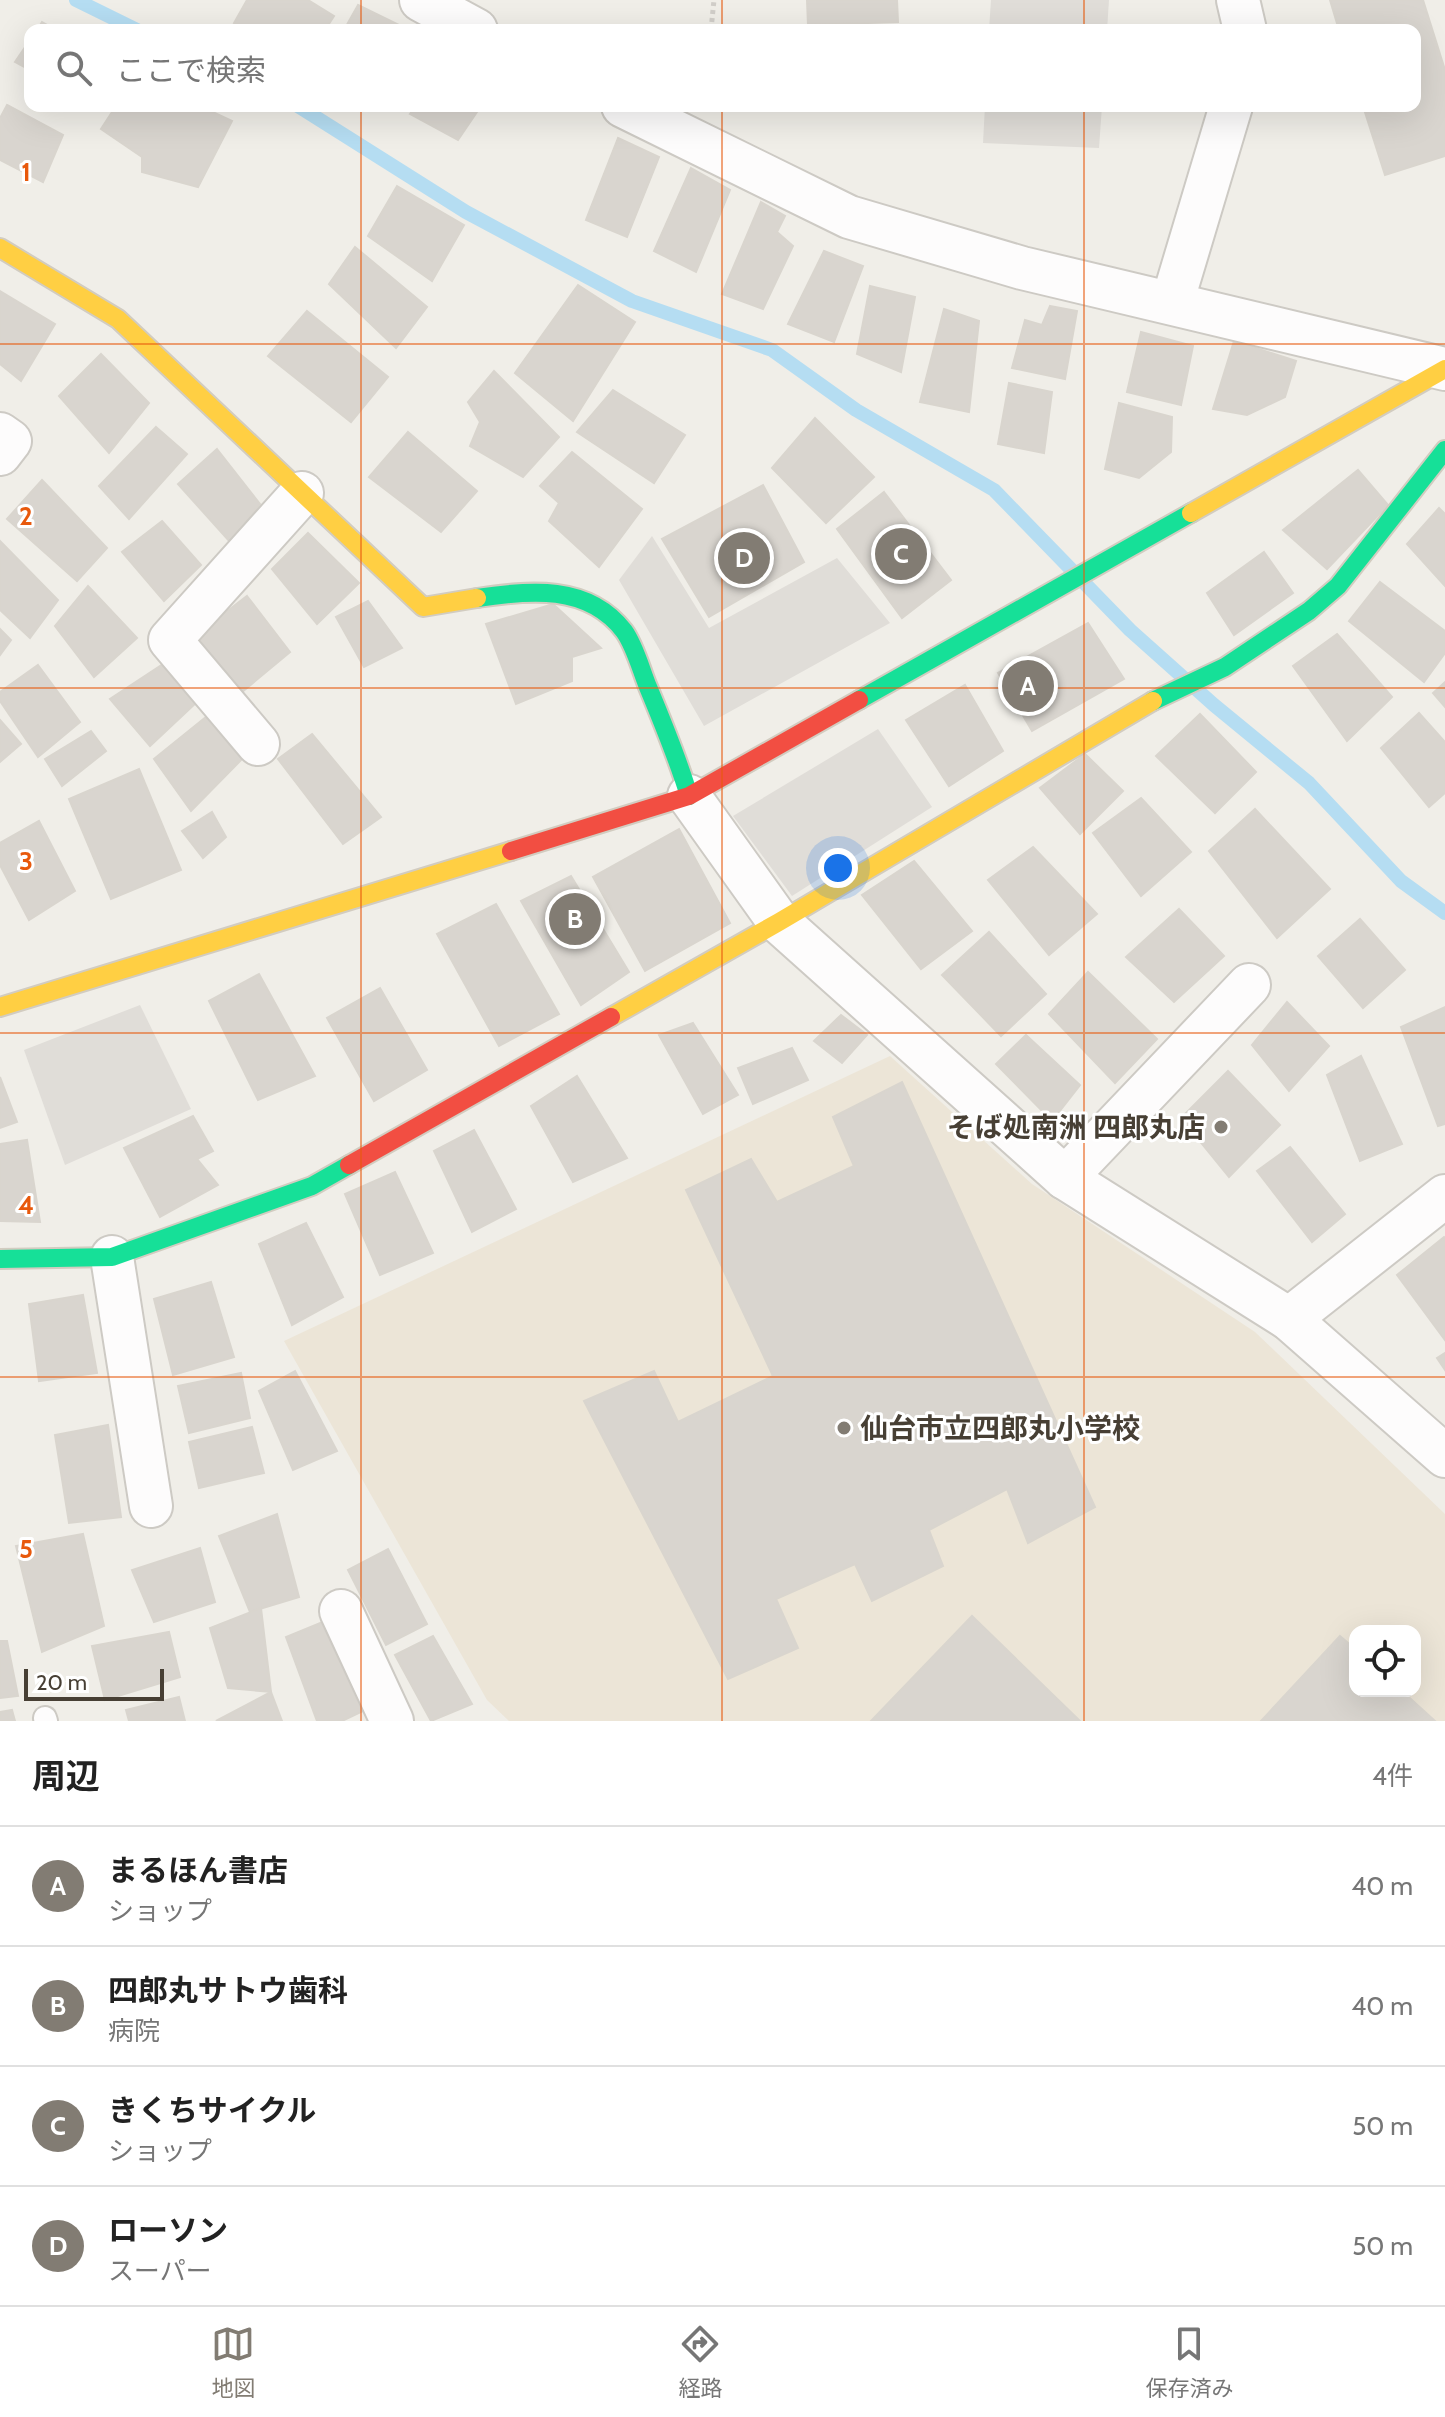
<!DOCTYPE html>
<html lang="ja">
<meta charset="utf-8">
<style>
:root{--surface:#fff;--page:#f2f2f2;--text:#222;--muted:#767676;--line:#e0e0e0;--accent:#827c73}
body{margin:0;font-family:Cabin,"Noto Sans JP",sans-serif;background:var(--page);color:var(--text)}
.controls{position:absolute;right:24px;bottom:24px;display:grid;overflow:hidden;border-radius:16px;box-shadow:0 8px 32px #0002}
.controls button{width:72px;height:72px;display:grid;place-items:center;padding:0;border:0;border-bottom:2px solid var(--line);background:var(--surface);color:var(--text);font:40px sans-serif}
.scale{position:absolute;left:24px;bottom:20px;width:140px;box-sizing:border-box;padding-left:8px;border:4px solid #473f34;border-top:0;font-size:22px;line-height:28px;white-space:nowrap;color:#473f34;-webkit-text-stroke:6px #fff;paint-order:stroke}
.you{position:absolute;left:838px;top:868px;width:28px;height:28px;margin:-20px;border:6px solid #fff;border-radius:50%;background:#1a73e8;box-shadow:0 0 0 12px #1a73e833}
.badge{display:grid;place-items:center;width:52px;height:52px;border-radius:50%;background:var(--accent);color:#fff;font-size:26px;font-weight:700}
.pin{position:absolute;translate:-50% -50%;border:4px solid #fff;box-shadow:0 2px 8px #0006}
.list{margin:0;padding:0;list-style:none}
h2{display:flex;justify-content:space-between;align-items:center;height:104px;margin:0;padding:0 32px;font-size:34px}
h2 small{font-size:26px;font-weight:400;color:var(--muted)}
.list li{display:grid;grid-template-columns:52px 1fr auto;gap:24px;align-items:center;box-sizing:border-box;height:120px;padding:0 32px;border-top:2px solid var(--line)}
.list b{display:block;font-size:30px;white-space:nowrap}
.list p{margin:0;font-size:26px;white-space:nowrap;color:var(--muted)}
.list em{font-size:26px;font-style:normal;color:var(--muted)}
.icon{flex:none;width:44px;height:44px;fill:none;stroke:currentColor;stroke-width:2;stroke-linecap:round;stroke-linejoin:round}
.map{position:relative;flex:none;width:1445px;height:1721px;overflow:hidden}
.search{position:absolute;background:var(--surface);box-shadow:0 8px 32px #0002;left:24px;right:24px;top:24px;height:88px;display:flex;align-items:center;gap:20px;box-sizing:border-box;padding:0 28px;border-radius:16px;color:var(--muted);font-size:30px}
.sheet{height:584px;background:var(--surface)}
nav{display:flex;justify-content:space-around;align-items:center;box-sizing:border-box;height:112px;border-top:2px solid var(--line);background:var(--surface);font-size:22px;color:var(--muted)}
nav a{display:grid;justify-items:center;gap:4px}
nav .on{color:var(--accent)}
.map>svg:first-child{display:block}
.education{fill:#ece5d7;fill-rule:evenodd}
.parking{fill:#e0ddd8}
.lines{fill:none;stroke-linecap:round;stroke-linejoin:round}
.stream{stroke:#b5ddf2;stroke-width:14}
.building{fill:#d9d5cf;stroke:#d9d5ce;stroke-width:2}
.lane-casing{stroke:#cdcac4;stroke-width:26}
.street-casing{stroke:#cdcac4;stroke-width:46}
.fast-casing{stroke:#d2ccc0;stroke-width:22}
.slow-casing{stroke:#d2ccc0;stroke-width:22}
.jam-casing{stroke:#d2ccc0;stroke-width:22}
.path{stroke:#d1cec9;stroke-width:5;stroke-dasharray:4 4;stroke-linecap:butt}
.lane{stroke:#fdfcfc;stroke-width:22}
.street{stroke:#fdfcfc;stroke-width:42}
.fast{stroke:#16e098;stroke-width:18}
.slow{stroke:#ffcf43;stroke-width:18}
.jam{stroke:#f24e42;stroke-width:18}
.grid{fill:none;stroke:#e8590c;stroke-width:2;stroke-opacity:0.55}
.poi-dot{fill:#827c73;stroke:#fff;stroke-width:3}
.labels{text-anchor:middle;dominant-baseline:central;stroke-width:6;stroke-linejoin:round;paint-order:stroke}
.poi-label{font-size:28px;font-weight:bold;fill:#473f34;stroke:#fff;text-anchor:end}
.grid-label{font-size:26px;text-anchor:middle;font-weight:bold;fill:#e8590c;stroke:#fff;stroke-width:6;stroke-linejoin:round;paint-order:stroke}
</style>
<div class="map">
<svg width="1445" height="1721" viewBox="0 0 1445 1721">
<rect width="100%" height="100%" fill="#f0eee8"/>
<path class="education" d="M890,1056L1032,1184L1255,1332L1445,1514V1721H509L487,1700L284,1341ZM1355,1631H1415V1691H1355Z"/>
<g class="parking">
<polygon points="991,0 1109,0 1107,30 989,30"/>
<polygon points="985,106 1102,106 1099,148 983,143"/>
<polygon points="652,536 709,628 837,558 890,623 704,726 619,580"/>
<polygon points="878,729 932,807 792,896 733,816"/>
<polygon points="140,1005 191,1109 65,1165 24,1050"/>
</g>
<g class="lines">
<g class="stream">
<polyline points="76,0 137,30"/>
<polyline points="298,106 466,212 632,301 772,350 856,410 994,490 1130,630 1214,705 1309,783 1401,881 1445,913"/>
</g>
</g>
<g class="building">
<polygon points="247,0 308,0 334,16 325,30 247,30 234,23"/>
<polygon points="807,0 897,0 898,22 808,25"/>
<polygon points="1330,0 1423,0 1445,70 1445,156 1385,175 1363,106 1415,106 1415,30 1339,30"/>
<polygon points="358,5 409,30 344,30"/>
<polygon points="42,22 56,30 37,30"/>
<polygon points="30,40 30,70 15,62"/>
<polygon points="7,105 63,135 43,182 0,160 0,118"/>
<polygon points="116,106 200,106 232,121 198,187 142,172 142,157 101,129"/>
<polygon points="416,106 481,106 458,140 410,114"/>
<polygon points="618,138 659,157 627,237 586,220"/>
<polygon points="691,168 730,190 696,272 654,251"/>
<polygon points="397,186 464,225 432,281 368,236"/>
<polygon points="761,202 785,216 777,232 793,246 763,309 722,294"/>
<polygon points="355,247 427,307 396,348 329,284"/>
<polygon points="824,251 863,266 834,342 788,324"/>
<polygon points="578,285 635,322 573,421 515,373"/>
<polygon points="870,286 915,297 901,372 857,354"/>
<polygon points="0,291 55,324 21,381 0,364"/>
<polygon points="1050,306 1077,311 1065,379 1012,368 1025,320 1042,325"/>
<polygon points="944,309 979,321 969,412 920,402"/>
<polygon points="307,311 388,377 351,422 268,356"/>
<polygon points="1141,332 1193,346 1181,405 1127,392"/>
<polygon points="1234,341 1296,361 1285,397 1247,415 1213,409"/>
<polygon points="101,354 149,403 109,453 59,396"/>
<polygon points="494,371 559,437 523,477 470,446 480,422 468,402"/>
<polygon points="1009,383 1052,392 1044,453 998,444"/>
<polygon points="613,390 685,435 654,483 577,432"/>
<polygon points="1119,403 1172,417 1171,452 1139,478 1105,469"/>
<polygon points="815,418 874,477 826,523 772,468"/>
<polygon points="156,427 187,454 129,519 99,486"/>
<polygon points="408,432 477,491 441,532 369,477"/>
<polygon points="217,449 260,504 230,542 178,484"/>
<polygon points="572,452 642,509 599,567 549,521 559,503 540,486"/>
<polygon points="1358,470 1388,505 1327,569 1283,530"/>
<polygon points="42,480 107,548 77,581 7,519"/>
<polygon points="763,485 804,562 709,617 662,539"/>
<polygon points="884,492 951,580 902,618 837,529"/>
<polygon points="1439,508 1445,514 1445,586 1407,544"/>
<polygon points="162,521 201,565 164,601 122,552"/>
<polygon points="308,533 359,583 317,624 272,569"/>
<polygon points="0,541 58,600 30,638 0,610"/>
<polygon points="1264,552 1293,593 1234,635 1207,593"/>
<polygon points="1380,582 1445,631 1445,653 1424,682 1349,621"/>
<polygon points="88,586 137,638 94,677 55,626"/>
<polygon points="247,596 290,652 242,692 195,636"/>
<polygon points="368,601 402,648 364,667 336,617"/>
<polygon points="553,604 601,648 572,657 572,681 516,704 486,624"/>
<polygon points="1088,623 1124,679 1032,731 998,673"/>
<polygon points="0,629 11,640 0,655"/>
<polygon points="1337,634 1392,697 1347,741 1293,666"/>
<polygon points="163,664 198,701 150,746 110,699"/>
<polygon points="38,665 80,722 38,757 0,701 0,692"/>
<polygon points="1445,682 1445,707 1433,693"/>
<polygon points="965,685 1003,751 949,786 906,720"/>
<polygon points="211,713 244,757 191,811 154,759"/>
<polygon points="1419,713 1445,742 1445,793 1429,807 1381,748"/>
<polygon points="1200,714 1256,772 1215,813 1156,756"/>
<polygon points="0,720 21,744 0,762"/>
<polygon points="91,731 106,751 62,786 45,759"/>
<polygon points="312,734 381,817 343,844 278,759"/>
<polygon points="1085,754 1123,791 1080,834 1040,788"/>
<polygon points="139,769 181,870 111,899 69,799"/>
<polygon points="1141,798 1191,852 1141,896 1093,833"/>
<polygon points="1255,809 1330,889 1277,938 1209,851"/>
<polygon points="212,812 226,837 203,858 182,831"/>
<polygon points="39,821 75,891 29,920 0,865 0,843"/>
<polygon points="679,829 730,923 645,971 593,877"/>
<polygon points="1033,847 1097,914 1049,955 988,880"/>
<polygon points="914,861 972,931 921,969 862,895"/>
<polygon points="571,876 629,972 581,1005 521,901"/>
<polygon points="496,904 559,1014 499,1046 437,934"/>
<polygon points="1179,909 1224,956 1174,1002 1126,957"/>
<polygon points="1360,919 1405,970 1363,1008 1318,956"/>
<polygon points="989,932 1046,994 1001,1036 942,975"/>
<polygon points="1088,972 1157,1039 1115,1083 1049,1014"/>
<polygon points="259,974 315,1076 258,1100 209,1001"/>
<polygon points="380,988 427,1070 374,1101 327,1018"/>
<polygon points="1287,1002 1329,1046 1289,1091 1252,1045"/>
<polygon points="1445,1007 1445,1124 1438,1126 1401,1027"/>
<polygon points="841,1015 867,1035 842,1063 814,1041"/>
<polygon points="693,1023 738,1095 703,1114 659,1035"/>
<polygon points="1026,1035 1080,1085 1052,1121 996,1064"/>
<polygon points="792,1048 808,1080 753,1104 738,1068"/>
<polygon points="1361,1056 1402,1144 1360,1161 1327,1075"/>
<polygon points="1228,1071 1280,1125 1229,1177 1181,1118"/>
<polygon points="577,1076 627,1158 573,1182 531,1106"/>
<polygon points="0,1077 17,1122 0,1128"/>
<polygon points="902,1082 1095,1507 1028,1543 1007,1489 929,1530 943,1566 872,1601 855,1564 776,1599 798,1648 728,1679 584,1401 654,1371 678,1422 773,1376 686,1190 751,1159 777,1202 854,1166 833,1117"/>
<polygon points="193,1116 213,1151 197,1159 218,1185 160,1217 124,1148"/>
<polygon points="474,1130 516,1209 472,1232 434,1151"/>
<polygon points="27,1140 40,1222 0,1221 0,1144"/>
<polygon points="1290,1147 1345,1214 1312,1242 1257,1171"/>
<polygon points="395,1172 433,1253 380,1275 345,1194"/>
<polygon points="306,1223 343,1297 292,1325 259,1244"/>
<polygon points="1444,1237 1445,1238 1445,1340 1397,1275"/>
<polygon points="211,1282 234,1357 173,1375 154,1299"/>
<polygon points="83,1295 97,1373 39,1381 29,1304"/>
<polygon points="1445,1353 1445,1370 1437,1358"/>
<polygon points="295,1371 337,1451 293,1470 259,1391"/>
<polygon points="241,1373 250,1418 189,1433 178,1386"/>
<polygon points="108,1425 121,1517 69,1523 55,1435"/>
<polygon points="252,1427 264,1473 199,1488 189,1442"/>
<polygon points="277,1514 299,1597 250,1612 219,1536"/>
<polygon points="83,1534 104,1626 42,1652 16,1546"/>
<polygon points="200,1548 215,1602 154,1622 132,1570"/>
<polygon points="388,1549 427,1624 386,1645 348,1570"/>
<polygon points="261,1608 271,1692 228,1688 210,1628"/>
<polygon points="972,1616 1080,1721 871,1721"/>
<polygon points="325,1621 365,1710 342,1721 317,1721 286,1637"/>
<polygon points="169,1632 180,1677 105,1700 92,1646"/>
<polygon points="433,1636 472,1704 431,1721 395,1655"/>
<polygon points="1340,1636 1355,1649 1355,1691 1402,1691 1435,1721 1261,1721"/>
<polygon points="0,1641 7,1641 18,1696 0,1698"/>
<polygon points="271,1692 282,1721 216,1721"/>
<polygon points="179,1697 185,1721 129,1721 126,1710"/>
<polygon points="12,1710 15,1721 0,1721 0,1712"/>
</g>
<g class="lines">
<g class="lane-casing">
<polyline id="lane" points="45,1718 46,1721"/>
</g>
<g class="street-casing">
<g id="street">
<polyline points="421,0 476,30"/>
<polyline points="1238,0 1245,30"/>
<polyline points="623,106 849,217 1022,268 1445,369"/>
<polyline points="1172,303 1231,106"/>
<polyline points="0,434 10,441 0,454"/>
<polyline points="258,744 170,640 302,493"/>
<polyline points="689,796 779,922 1065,1178 1289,1319 1445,1456"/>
<polyline points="1065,1178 1249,985"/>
<polyline points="112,1257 151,1506"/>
<polyline points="1289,1319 1445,1196"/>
<polyline points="341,1611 392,1721"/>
</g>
</g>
<g class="fast-casing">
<g id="fast">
<path d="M477,598C529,590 588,584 624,631C635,646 641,670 648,687C663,723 678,759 689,796"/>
<polyline points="859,700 1191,513"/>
<polyline points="1153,701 1225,667 1309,611 1338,586 1445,450"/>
<polyline points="0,1259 112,1257 312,1186 349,1165"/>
</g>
</g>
<g class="slow-casing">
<g id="slow">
<polyline points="0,248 118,319 423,607 477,598"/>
<polyline points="1191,513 1445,369"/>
<polyline points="0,1007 511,851"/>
<polyline points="611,1017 779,922 1153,701"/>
</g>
</g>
<g class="jam-casing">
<g id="jam">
<polyline points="511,851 689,796 859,700"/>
<polyline points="349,1165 611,1017"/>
</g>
</g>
<polyline class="path" points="711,30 714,0"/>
<use href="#lane" class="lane"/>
<use href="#street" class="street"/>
<use href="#fast" class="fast"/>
<use href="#slow" class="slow"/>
<use href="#jam" class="jam"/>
</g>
<path class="grid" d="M361,0V30M722,0V30M1084,0V30M361,106V1721M722,106V1721M1084,106V1721M0,344H1445M0,688H1445M0,1033H1445M0,1377H1445"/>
<g class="poi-dot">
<circle cx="1221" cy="1127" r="8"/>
<circle cx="844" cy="1428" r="8"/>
</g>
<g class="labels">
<g class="poi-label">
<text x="1205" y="1127">そば処南洲 四郎丸店</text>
<text x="860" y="1428" text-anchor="start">仙台市立四郎丸小学校</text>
</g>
</g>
<g class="grid-label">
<text x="26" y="181">1</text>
<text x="26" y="525">2</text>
<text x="26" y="870">3</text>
<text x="26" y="1214">4</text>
<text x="26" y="1558">5</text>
</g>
</svg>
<div class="controls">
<button><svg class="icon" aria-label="locate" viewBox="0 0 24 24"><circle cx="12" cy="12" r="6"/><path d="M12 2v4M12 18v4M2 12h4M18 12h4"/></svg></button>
</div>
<div class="scale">20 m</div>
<div class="you"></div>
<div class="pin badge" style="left:1028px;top:686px">A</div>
<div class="pin badge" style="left:575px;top:919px">B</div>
<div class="pin badge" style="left:901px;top:554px">C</div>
<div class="pin badge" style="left:744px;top:558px">D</div>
<div class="search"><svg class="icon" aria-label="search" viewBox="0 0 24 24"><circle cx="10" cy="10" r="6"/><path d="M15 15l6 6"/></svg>ここで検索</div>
</div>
<section class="sheet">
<h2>周辺<small>4件</small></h2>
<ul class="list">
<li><span class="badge">A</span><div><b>まるほん書店</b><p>ショップ</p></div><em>40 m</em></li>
<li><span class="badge">B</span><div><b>四郎丸サトウ歯科</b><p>病院</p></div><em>40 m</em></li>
<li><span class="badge">C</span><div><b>きくちサイクル</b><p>ショップ</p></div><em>50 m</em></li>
<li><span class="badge">D</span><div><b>ローソン</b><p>スーパー</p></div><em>50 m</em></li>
</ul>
</section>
<nav>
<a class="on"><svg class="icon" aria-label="map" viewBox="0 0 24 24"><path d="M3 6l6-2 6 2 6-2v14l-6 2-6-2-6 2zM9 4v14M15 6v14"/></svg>地図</a>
<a><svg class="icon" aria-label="directions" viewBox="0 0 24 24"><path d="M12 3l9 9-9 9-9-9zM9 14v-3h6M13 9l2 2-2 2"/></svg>経路</a>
<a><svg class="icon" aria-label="saved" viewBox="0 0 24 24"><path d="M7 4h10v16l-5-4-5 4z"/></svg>保存済み</a>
</nav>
